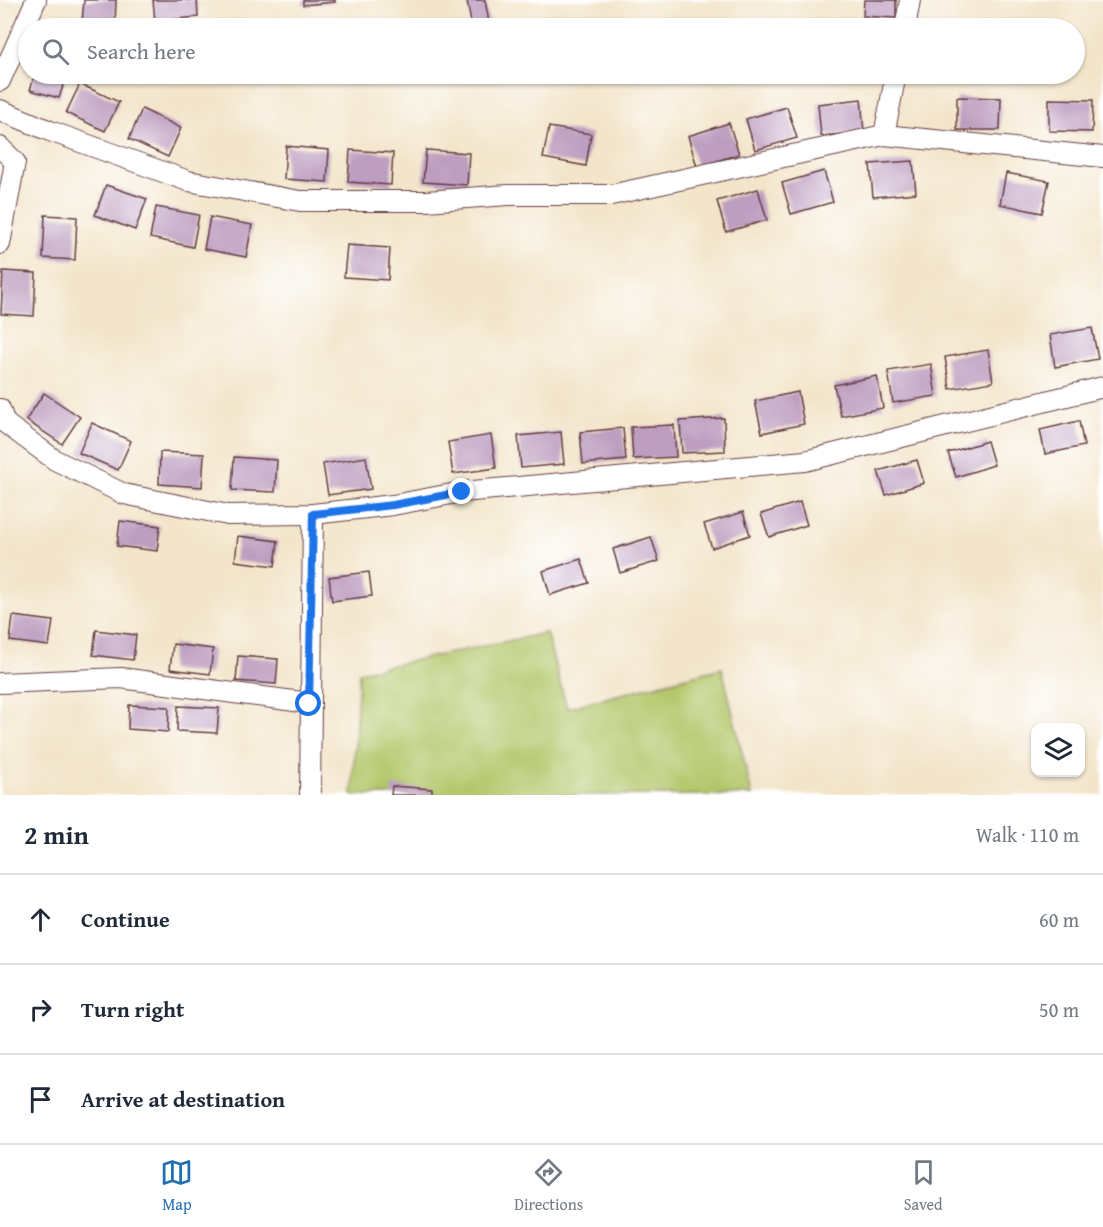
<!DOCTYPE html>
<meta charset="utf-8">
<style>
:root{--surface:#fff;--page:#f2f2f3;--text:#1f2937;--muted:#747a83;--line:#e0e1e3;--accent:#1f6fb2}
body{margin:0;font-family:"Gentium Book Plus",serif;background:var(--page);color:var(--text)}
.controls{position:absolute;right:18px;bottom:18px;display:grid;overflow:hidden;border-radius:12px;box-shadow:0 2px 4px #0004}
.controls button{width:54px;height:54px;display:grid;place-items:center;padding:0;border:0;border-bottom:2px solid var(--line);background:var(--surface);color:var(--text);font:30px sans-serif}
.stop{position:absolute;width:18px;height:18px;margin:-14px;border:4px solid #1a73e8;border-radius:50%;background:#fff}
.stop.end{background:#1a73e8;border-color:#fff;box-shadow:0 2px 6px #0008}
.list{margin:0;padding:0;list-style:none}
h2{display:flex;justify-content:space-between;align-items:center;height:78px;margin:0;padding:0 24px;font-size:26px}
h2 small{font-size:20px;font-weight:400;color:var(--muted)}
.list li{display:grid;grid-template-columns:39px 1fr auto;gap:18px;align-items:center;box-sizing:border-box;height:90px;padding:0 24px;border-top:2px solid var(--line)}
.list b{display:block;font-size:22px;white-space:nowrap}
.list em{font-size:20px;font-style:normal;color:var(--muted)}
.icon{flex:none;width:33px;height:33px;fill:none;stroke:currentColor;stroke-width:2;stroke-linecap:round;stroke-linejoin:round}
.map{position:relative;flex:none;width:1103px;height:795px;overflow:hidden}
.search{position:absolute;background:var(--surface);box-shadow:0 2px 4px #0004;left:18px;right:18px;top:18px;height:66px;display:flex;align-items:center;gap:15px;box-sizing:border-box;padding:0 21px;border-radius:33px;color:var(--muted);font-size:22px}
.sheet{height:348px;background:var(--surface)}
nav{display:flex;justify-content:space-around;align-items:center;box-sizing:border-box;height:84px;border-top:2px solid var(--line);background:var(--surface);font-size:16px;color:var(--muted)}
nav a{display:grid;justify-items:center;gap:3px}
nav .on{color:var(--accent)}
.map>svg:first-child{display:block}
.green{fill:#b3c76a;stroke:#7e734a;stroke-width:1.5}
.building{fill:#bd9dc0}
.lines{fill:none;stroke-linecap:round;stroke-linejoin:round}
.minor-casing{stroke:#633d43;stroke-width:22}
.minor{stroke:#fff;stroke-width:20}
.route{stroke:#1a73e8;stroke-width:8}
</style>
<div class="map">
<svg width="1103" height="795" viewBox="0 0 1103 795">
<rect width="100%" height="100%" fill="#fff"/>
<filter id="ink" filterUnits="userSpaceOnUse"><feTurbulence type="fractalNoise" baseFrequency=".0167" numOctaves="2"/><feDisplacementMap in="SourceGraphic" scale="12" xChannelSelector="R" yChannelSelector="G"/><feConvolveMatrix kernelMatrix="1 2 1 2 8 2 1 2 1" color-interpolation-filters="sRGB"/></filter>
<filter id="wash" filterUnits="userSpaceOnUse"><feTurbulence type="fractalNoise" baseFrequency=".008" numOctaves="4" result="noise"/><feDisplacementMap in="SourceGraphic" scale="24" xChannelSelector="R" yChannelSelector="G"/><feGaussianBlur stdDeviation="1.35" result="paint"/><feColorMatrix in="noise" values="0 0 0 0 0 0 0 0 0 0 0 0 0 0 0 0 0 1.4 0 .05"/><feComposite in="paint" operator="in"/></filter>
<g filter="url(#wash)">
<rect width="100%" height="100%" fill="#f3e5ca"/>
<polygon class="green" points="546,633 567,708 722,668 752,795 352,795 359,672"/>
<g id="blocks">
<g class="building">
<polygon points="84,0 116,0 115,26 82,23"/>
<polygon points="153,0 197,0 198,17 155,21"/>
<polygon points="303,0 335,0 335,2 303,5"/>
<polygon points="467,0 485,0 490,28 472,28"/>
<polygon points="864,0 896,0 896,18 863,16"/>
<polygon points="50,23 67,28 48,28"/>
<polygon points="35,74 67,74 59,98 30,90"/>
<polygon points="80,84 119,102 105,131 66,113"/>
<polygon points="957,97 1001,98 1000,130 957,130"/>
<polygon points="861,99 864,132 821,136 818,104"/>
<polygon points="1049,99 1093,100 1092,132 1049,131"/>
<polygon points="787,107 797,138 755,150 746,119"/>
<polygon points="142,109 181,128 168,157 129,139"/>
<polygon points="729,123 739,154 697,167 688,136"/>
<polygon points="549,127 591,134 586,166 543,158"/>
<polygon points="286,146 329,150 327,182 284,179"/>
<polygon points="350,150 393,153 391,185 348,182"/>
<polygon points="426,150 469,153 467,185 423,182"/>
<polygon points="913,161 916,193 873,197 870,164"/>
<polygon points="824,171 833,202 791,214 782,183"/>
<polygon points="1006,173 1049,181 1042,213 1000,204"/>
<polygon points="106,185 147,199 135,230 95,215"/>
<polygon points="758,189 767,220 726,232 717,201"/>
<polygon points="156,207 199,215 193,247 150,238"/>
<polygon points="45,215 77,217 75,260 43,258"/>
<polygon points="210,217 252,225 246,257 204,249"/>
<polygon points="347,245 390,248 388,280 344,277"/>
<polygon points="3,271 36,273 34,316 1,314"/>
<polygon points="1092,328 1098,359 1055,367 1050,335"/>
<polygon points="988,350 993,382 950,389 945,357"/>
<polygon points="931,364 936,396 893,403 888,371"/>
<polygon points="877,376 883,408 841,416 834,385"/>
<polygon points="798,392 804,424 762,433 755,401"/>
<polygon points="44,393 80,417 62,444 26,420"/>
<polygon points="724,418 725,451 682,453 680,421"/>
<polygon points="1079,421 1084,446 1045,454 1040,430"/>
<polygon points="92,423 131,441 118,470 79,453"/>
<polygon points="674,425 676,457 633,459 631,427"/>
<polygon points="623,428 626,460 583,464 580,432"/>
<polygon points="561,432 564,464 521,468 518,436"/>
<polygon points="491,435 496,468 453,474 448,442"/>
<polygon points="987,441 994,465 956,477 948,453"/>
<polygon points="160,452 204,454 202,487 159,484"/>
<polygon points="234,457 277,460 275,492 232,490"/>
<polygon points="366,457 371,489 328,495 323,464"/>
<polygon points="917,460 924,483 886,495 878,471"/>
<polygon points="800,502 807,525 769,537 761,514"/>
<polygon points="743,512 750,535 712,548 704,524"/>
<polygon points="120,521 160,526 157,551 117,546"/>
<polygon points="238,536 278,541 275,566 235,561"/>
<polygon points="651,537 659,561 620,573 613,549"/>
<polygon points="581,559 589,583 550,595 543,571"/>
<polygon points="369,572 372,596 332,601 329,577"/>
<polygon points="13,616 53,621 49,646 10,641"/>
<polygon points="96,630 136,635 133,660 93,655"/>
<polygon points="173,644 213,649 210,674 170,669"/>
<polygon points="238,656 278,659 276,684 236,681"/>
<polygon points="129,705 169,707 168,732 128,729"/>
<polygon points="178,706 219,708 217,733 177,731"/>
<polygon points="392,786 432,789 432,795 391,795"/>
</g>
</g>
</g>
<g filter="url(#ink)">
<use href="#blocks" fill-opacity="0" stroke="#633d43" stroke-width="1.5"/>
<g class="lines">
<g class="minor-casing">
<g id="minor">
<polyline points="905,28 910,0"/>
<polyline points="0,81 36,0"/>
<polyline points="0,110 50,131 188,181 300,201 426,201 508,195 611,195 884,135 1103,157"/>
<polyline points="884,135 896,74"/>
<polyline points="0,147 15,162 0,244"/>
<polyline points="0,409 5,423 55,460 124,494 228,515 313,514 393,505 462,492 805,461 1103,387"/>
<polyline points="0,683 121,678 309,703"/>
<polyline points="310,795 313,514"/>
</g>
</g>
<use href="#minor" class="minor"/>
</g>
</g>
<g class="lines" filter="url(#ink)">
<polyline class="route" points="309,704 313,514 393,505 462,492"/>
</g>
</svg>
<div class="controls">
<button><svg class="icon" aria-label="layers" viewBox="0 0 24 24"><path d="M12 4l9 5-9 5-9-5zM3 14l9 5 9-5"/></svg></button>
</div>
<div class="stop" style="left:309px;top:704px"></div>
<div class="stop end" style="left:462px;top:492px"></div>
<div class="search"><svg class="icon" aria-label="search" viewBox="0 0 24 24"><circle cx="10" cy="10" r="6"/><path d="M15 15l6 6"/></svg>Search here</div>
</div>
<section class="sheet">
<h2>2 min<small>Walk · 110 m</small></h2>
<ul class="list">
<li><svg class="icon" aria-label="ahead" viewBox="0 0 24 24"><path d="M12 20V5M6 11l6-6 6 6"/></svg><div><b>Continue</b></div><em>60 m</em></li>
<li><svg class="icon" aria-label="right" viewBox="0 0 24 24"><path d="M7 20v-9h11M14 6l5 5-5 5"/></svg><div><b>Turn right</b></div><em>50 m</em></li>
<li><svg class="icon" aria-label="arrive" viewBox="0 0 24 24"><path d="M6 21V4h12l-3 4 3 4H6"/></svg><div><b>Arrive at destination</b></div></li>
</ul>
</section>
<nav>
<a class="on"><svg class="icon" aria-label="map" viewBox="0 0 24 24"><path d="M3 6l6-2 6 2 6-2v14l-6 2-6-2-6 2zM9 4v14M15 6v14"/></svg>Map</a>
<a><svg class="icon" aria-label="directions" viewBox="0 0 24 24"><path d="M12 3l9 9-9 9-9-9zM9 14v-3h6M13 9l2 2-2 2"/></svg>Directions</a>
<a><svg class="icon" aria-label="saved" viewBox="0 0 24 24"><path d="M7 4h10v16l-5-4-5 4z"/></svg>Saved</a>
</nav>
